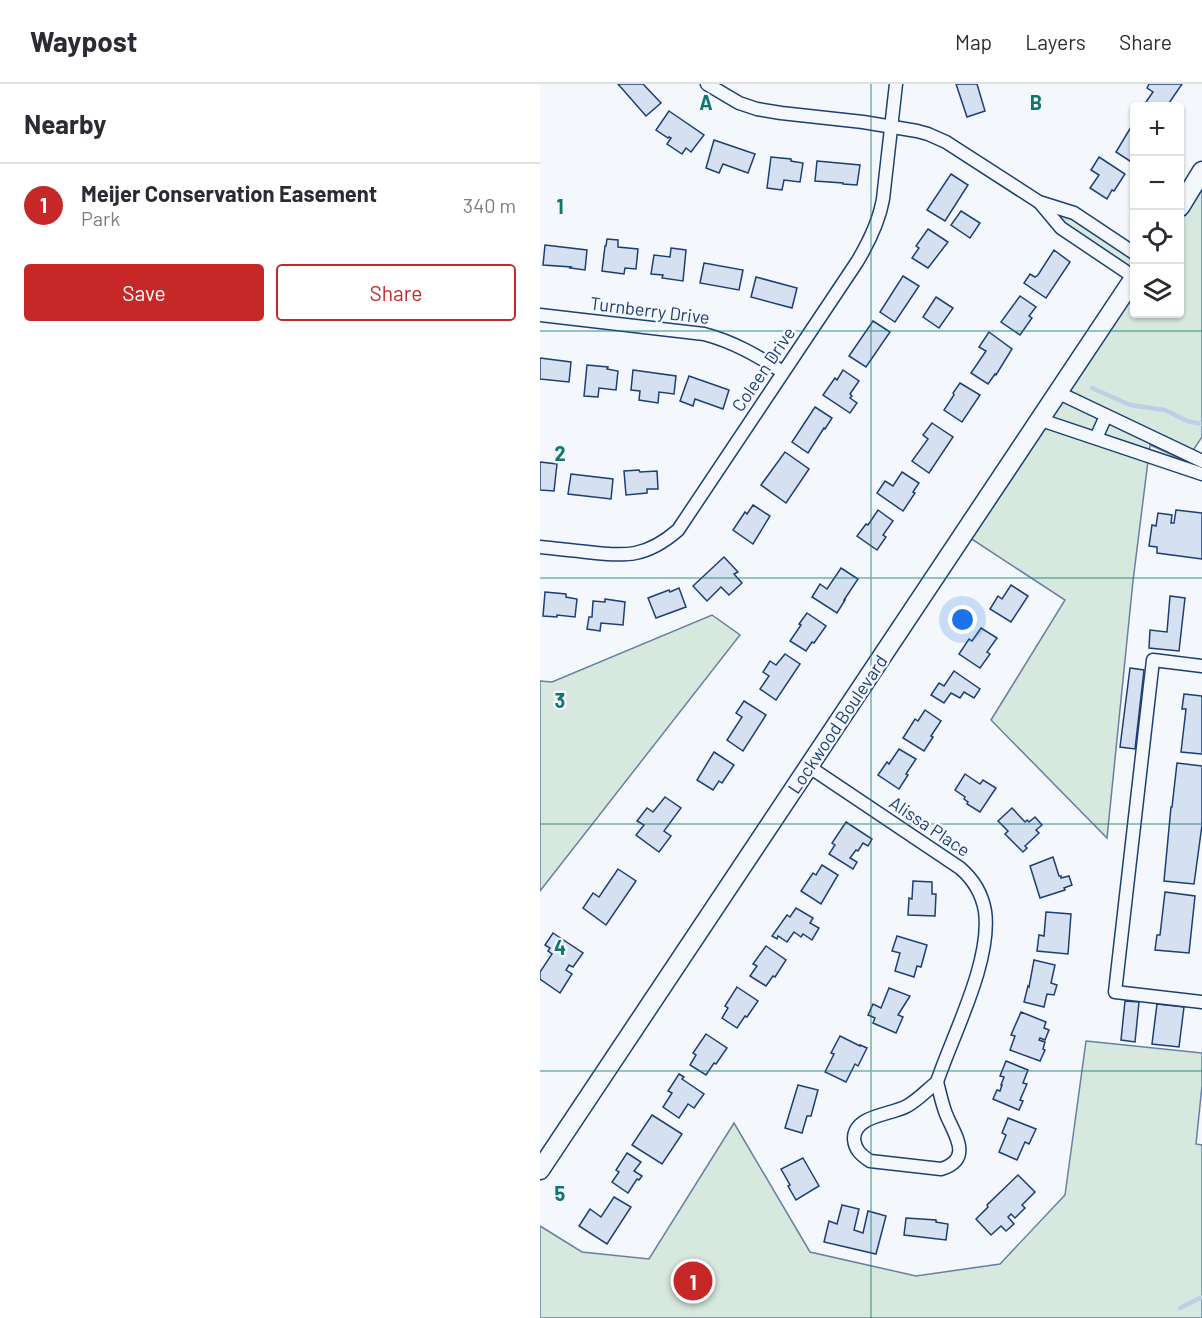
<!DOCTYPE html>
<meta charset="utf-8">
<style>
:root{--surface:#fff;--page:#f2f2f3;--text:#2b2b33;--muted:#7c7c81;--line:#e1e1e2;--accent:#c62828}
body{margin:0;font-family:Barlow,sans-serif;background:var(--page);color:var(--text)}
.controls{position:absolute;right:18px;top:18px;display:grid;overflow:hidden;border-radius:6px;box-shadow:0 2px 4px #0004}
.controls button{width:54px;height:54px;display:grid;place-items:center;padding:0;border:0;border-bottom:2px solid var(--line);background:var(--surface);color:var(--text);font:30px sans-serif}
.you{position:absolute;left:423px;top:536px;width:21px;height:21px;margin:-15px;border:4px solid #fff;border-radius:50%;background:#1a73e8;box-shadow:0 0 0 9px #1a73e833}
.badge{display:grid;place-items:center;width:39px;height:39px;border-radius:50%;background:var(--accent);color:#fff;font-size:20px;font-weight:700}
.pin{position:absolute;translate:-50% -50%;border:3px solid #fff;box-shadow:0 2px 6px #0006}
.list{margin:0;padding:0;list-style:none}
h2{display:flex;justify-content:space-between;align-items:center;height:78px;margin:0;padding:0 24px;font-size:26px}
h2 small{font-size:20px;font-weight:400;color:var(--muted)}
.list li{display:grid;grid-template-columns:39px 1fr auto;gap:18px;align-items:center;box-sizing:border-box;height:84px;padding:0 24px;border-top:2px solid var(--line)}
.list b{display:block;font-size:22px;white-space:nowrap}
.list p{margin:0;font-size:20px;white-space:nowrap;color:var(--muted)}
.list em{font-size:20px;font-style:normal;color:var(--muted)}
.actions{display:flex;gap:12px;padding:18px 24px}
.actions a{flex:1;padding:14px 0;border:2px solid var(--accent);border-radius:6px;text-align:center;font-size:21px;color:var(--accent)}
.actions .main{background:var(--accent);color:#fff}
.icon{flex:none;width:33px;height:33px;fill:none;stroke:currentColor;stroke-width:2;stroke-linecap:round;stroke-linejoin:round}
.map{position:relative;flex:none;width:662px;height:1234px;overflow:hidden}
header{display:flex;align-items:center;gap:36px;box-sizing:border-box;height:84px;padding:0 30px;background:var(--surface);border-bottom:2px solid var(--line)}
header strong{font-size:28px}
nav{display:flex;gap:33px;margin-inline-start:auto;font-size:21px}
main{display:flex}
aside{flex:1;background:var(--surface)}
.map>svg:first-child{display:block}
.green{fill:#d7e8df;stroke:#687fa3;stroke-width:1.5}
.lines{fill:none;stroke-linecap:round;stroke-linejoin:round}
.stream{stroke:#bed0e5;stroke-width:4.5}
.building{fill:#d5e0f0;stroke:#1d3f73;stroke-width:1.5}
.street-casing{stroke:#1d3f73;stroke-width:15}
.secondary-casing{stroke:#1d3f73;stroke-width:21}
.street{stroke:#f4f7fb;stroke-width:12}
.secondary{stroke:#f4f7fb;stroke-width:18}
.grid{fill:none;stroke:#0f766e;stroke-width:1.5;stroke-opacity:0.55}
.labels{text-anchor:middle;dominant-baseline:central;stroke-width:4.5;stroke-linejoin:round;paint-order:stroke}
.street-label{font-size:18px;fill:#1d3f73;stroke:#f4f7fb}
.grid-label{font-size:20px;text-anchor:middle;font-weight:bold;fill:#0f766e;stroke:#f4f7fb;stroke-width:4.5;stroke-linejoin:round;paint-order:stroke}
</style>
<header>
<strong>Waypost</strong>
<nav><a>Map</a><a>Layers</a><a>Share</a></nav>
</header>
<main>
<aside>
<h2>Nearby<small></small></h2>
<ul class="list">
<li><span class="badge">1</span><div><b>Meijer Conservation Easement</b><p>Park</p></div><em>340 m</em></li>
</ul>
<div class="actions"><a class="main">Save</a><a>Share</a></div>
</aside>
<div class="map">
<svg width="662" height="1234" viewBox="0 0 662 1234">
<rect width="100%" height="100%" fill="#f4f7fb"/>
<g class="green">
<polygon points="662,87 662,353 646,377 610,361 593,497 567,754 451,636 525,516 424,450 594,194 594,230 640,230 640,123"/>
<polygon points="499,118 534,129 594,169 594,193 521,144"/>
<polygon points="172,531 200,551 0,807 0,597 12,598"/>
<polygon points="546,957 662,969 662,1002 656,1060 662,1061 662,1234 0,1234 0,1142 42,1168 109,1175 194,1039 270,1168 376,1192 460,1180 525,1111"/>
</g>
<g class="lines">
<g class="stream">
<polyline points="552,304 590,321 625,326 647,337 662,340"/>
<polyline points="640,1224 662,1213"/>
</g>
</g>
<g class="building">
<polygon points="78,0 103,0 121,19 106,32"/>
<polygon points="416,0 437,0 445,27 427,33"/>
<polygon points="609,0 642,0 627,22 606,22 604,21 613,8 607,4"/>
<polygon points="129,27 164,51 151,68 146,64 142,70 127,60 131,54 129,53 128,54 116,46"/>
<polygon points="594,38 594,76 593,79 576,68"/>
<polygon points="174,56 215,70 208,89 183,80 179,89 166,84"/>
<polygon points="231,73 251,75 251,77 263,79 260,98 244,96 242,106 227,104"/>
<polygon points="559,73 585,90 574,107 572,106 567,115 550,104 559,91 551,86"/>
<polygon points="277,77 320,81 317,101 303,100 303,99 275,97"/>
<polygon points="411,90 428,101 405,137 387,126"/>
<polygon points="421,127 440,139 430,154 411,141"/>
<polygon points="388,145 408,158 388,184 372,174 379,164 376,162"/>
<polygon points="67,155 78,156 78,163 98,165 96,185 85,184 84,190 62,187 65,162 66,162"/>
<polygon points="5,161 47,166 45,186 30,184 31,183 3,181"/>
<polygon points="131,164 146,166 143,197 122,194 123,191 111,190 114,171 130,173"/>
<polygon points="514,166 530,178 506,214 484,199 490,190 495,193 498,191"/>
<polygon points="164,179 203,186 199,206 160,199"/>
<polygon points="363,192 379,202 355,238 340,228"/>
<polygon points="216,193 257,204 252,224 211,213"/>
<polygon points="480,212 496,223 489,232 492,234 480,251 461,238"/>
<polygon points="396,213 413,224 399,244 383,233"/>
<polygon points="333,237 350,248 326,283 309,272"/>
<polygon points="449,248 472,265 456,291 455,290 448,300 431,289 446,267 439,263"/>
<polygon points="0,274 31,278 29,298 0,295"/>
<polygon points="47,281 68,283 67,285 78,287 76,306 59,304 58,313 44,312"/>
<polygon points="93,286 136,292 134,310 119,308 118,319 99,316 100,307 91,306"/>
<polygon points="303,286 319,297 310,310 312,312 310,314 317,319 310,329 283,311 295,294 297,296"/>
<polygon points="149,292 189,306 183,325 155,315 153,322 140,317"/>
<polygon points="420,299 440,311 422,338 404,326 414,311 413,309"/>
<polygon points="275,323 292,334 285,345 284,344 268,369 252,358"/>
<polygon points="392,339 413,353 389,389 372,377 388,355 383,351"/>
<polygon points="245,368 269,385 246,419 221,401"/>
<polygon points="0,378 17,380 14,407 0,406"/>
<polygon points="99,386 100,388 117,387 118,405 107,405 107,409 86,411 84,387"/>
<polygon points="362,388 379,399 373,408 375,409 363,427 337,409 345,397 353,402"/>
<polygon points="31,390 73,395 71,415 28,410"/>
<polygon points="213,421 230,432 213,460 193,446 205,428 207,430"/>
<polygon points="338,426 353,437 343,451 346,453 337,466 317,452 326,440 328,441"/>
<polygon points="636,426 662,429 662,475 617,469 617,463 609,462 612,441 616,442 618,429 632,431 631,439 634,439"/>
<polygon points="184,473 198,488 194,490 202,499 189,511 181,503 167,517 153,502"/>
<polygon points="301,484 318,495 304,516 305,516 297,529 272,513 280,500 287,505"/>
<polygon points="471,501 488,512 471,538 450,525 458,512 462,515"/>
<polygon points="139,504 146,523 116,534 108,514 129,506 130,508"/>
<polygon points="5,508 26,510 26,513 37,515 35,533 17,531 17,533 3,532"/>
<polygon points="630,512 645,514 639,567 609,564 610,546 627,548"/>
<polygon points="65,515 85,518 83,541 61,539 60,547 47,545 49,533 52,533 53,517 65,518"/>
<polygon points="267,529 286,542 274,559 272,558 266,567 250,557 261,541 259,540"/>
<polygon points="441,544 457,554 447,568 450,570 440,584 419,570 429,555 432,557"/>
<polygon points="245,570 260,580 236,616 220,605 229,592 223,588 230,577 236,581"/>
<polygon points="590,584 604,586 595,665 580,663"/>
<polygon points="414,587 440,605 434,614 424,608 420,614 411,609 404,619 391,611 399,599 404,602"/>
<polygon points="644,610 662,612 662,670 641,668 646,625 642,625"/>
<polygon points="204,617 226,631 203,667 187,656 202,633 196,629"/>
<polygon points="385,626 401,637 391,652 393,653 384,667 363,654 375,635 378,637"/>
<polygon points="359,665 376,675 366,690 368,691 359,705 338,691 347,678 349,680"/>
<polygon points="174,668 194,681 182,699 179,697 173,706 157,696"/>
<polygon points="637,679 662,682 662,741 654,800 624,797 631,723 632,723"/>
<polygon points="425,690 440,700 443,696 456,704 440,728 427,720 428,718 424,715 425,713 415,706"/>
<polygon points="125,713 141,724 124,747 131,752 119,768 96,751 104,741 97,737 107,724 113,728"/>
<polygon points="472,724 485,738 487,736 489,738 495,733 502,741 496,746 499,749 485,762 487,764 483,768 465,750 468,747 458,737"/>
<polygon points="306,738 332,755 328,762 323,759 318,767 316,766 310,774 317,778 313,785 289,770 295,761 292,759"/>
<polygon points="513,773 519,792 521,792 521,794 529,792 532,801 524,804 525,806 500,814 490,782"/>
<polygon points="282,781 298,791 281,820 261,807 273,789 276,791"/>
<polygon points="78,785 96,797 66,841 43,824 53,809 59,813"/>
<polygon points="373,797 392,798 392,810 396,810 395,832 368,831 369,814 372,815"/>
<polygon points="625,808 655,812 649,869 615,866 617,851 620,851"/>
<polygon points="256,824 273,834 270,839 279,844 272,856 263,850 261,853 254,848 247,858 238,852 237,855 232,852 247,831 250,833"/>
<polygon points="506,828 531,830 528,870 497,867 499,851 504,852"/>
<polygon points="13,849 43,869 33,883 29,881 26,886 32,890 20,909 0,895 0,888 12,870 8,867 10,864 5,861"/>
<polygon points="357,852 387,861 381,883 377,882 374,893 355,887 360,869 352,867"/>
<polygon points="226,862 246,876 235,893 233,892 226,902 210,892 217,882 213,880"/>
<polygon points="494,876 515,881 511,899 517,901 514,911 507,910 504,923 484,918 488,902 489,903"/>
<polygon points="197,903 218,917 207,933 205,932 197,944 182,934 188,924 185,922"/>
<polygon points="349,904 370,912 358,931 363,933 356,949 333,939 335,934 328,931 333,920 341,924"/>
<polygon points="585,917 599,918 595,958 581,956"/>
<polygon points="617,920 644,923 639,963 612,960"/>
<polygon points="481,928 506,938 504,944 509,946 505,956 500,954 499,956 505,958 503,965 505,966 500,977 470,966 475,952 471,951"/>
<polygon points="166,950 187,964 176,980 174,979 166,991 150,981 156,971 153,969"/>
<polygon points="300,952 320,962 320,961 327,964 318,982 315,980 306,998 285,988 294,970 291,969"/>
<polygon points="466,977 488,986 483,999 487,1000 480,1016 483,1017 479,1026 453,1015 457,1006 460,1007 462,1001 461,1001 464,993 460,992"/>
<polygon points="139,990 144,993 142,995 164,1010 154,1024 148,1020 139,1034 123,1023 132,1009 128,1007"/>
<polygon points="258,1001 278,1006 271,1032 267,1032 262,1049 245,1044"/>
<polygon points="112,1031 142,1050 122,1080 92,1061"/>
<polygon points="468,1034 496,1045 489,1060 485,1058 477,1076 459,1068 466,1051 462,1049"/>
<polygon points="87,1069 101,1078 94,1087 102,1092 99,1096 97,1095 88,1109 72,1098 79,1088 76,1086"/>
<polygon points="263,1074 279,1102 256,1116 248,1102 250,1101 241,1085"/>
<polygon points="478,1091 495,1108 482,1121 485,1124 475,1134 471,1130 468,1133 474,1140 466,1147 461,1142 451,1151 436,1135 448,1123 447,1121"/>
<polygon points="74,1113 91,1123 67,1160 39,1142 50,1125 61,1133"/>
<polygon points="302,1121 319,1125 314,1146 323,1149 328,1127 346,1132 336,1170 284,1158 289,1137 297,1140"/>
<polygon points="366,1134 396,1136 396,1138 408,1140 406,1156 364,1151"/>
</g>
<g class="lines">
<g class="street-casing">
<g id="street">
<polyline points="167,0 199,19 217,25 241,29 323,38 377,47 388,50 406,58 499,118 534,129 594,169"/>
<polyline points="500,119 521,144 594,193"/>
<path d="M0,231L164,250C194,258 216,271 243,288"/>
<polyline points="519,309 662,377"/>
<polyline points="501,336 662,390"/>
<polyline points="556,354 566,332"/>
<path d="M0,463C16,465 31,466 47,468C86,473 107,473 138,446L317,178C329,158 339,138 343,115L356,0"/>
<polyline points="662,582 613,576 575,908 662,918"/>
<path d="M268,682L420,784C433,795 442,810 445,827C452,877 413,950 397,998"/>
<path d="M397,998C400,1009 402,1020 406,1030C414,1050 434,1075 401,1085L330,1077C321,1071 315,1066 314,1055C314,1031 351,1031 367,1022C378,1016 387,1006 397,998Z"/>
</g>
</g>
<g class="secondary-casing">
<g id="secondary">
<polyline points="640,123 662,87"/>
<polyline points="0,1086 594,194"/>
</g>
</g>
<use href="#street" class="street"/>
<use href="#secondary" class="secondary"/>
</g>
<path class="grid" d="M331,0V1234M0,247H662M0,494H662M0,740H662M0,987H662"/>
<g class="labels">
<g class="street-label">
<text transform="translate(110 226) rotate(7)">Turnberry Drive</text>
<text transform="translate(223 285) rotate(-56)">Coleen Drive</text>
<text transform="translate(297 640) rotate(-56)">Lockwood Boulevard</text>
<text transform="translate(390 742) rotate(34)">Alissa Place</text>
</g>
</g>
<g class="grid-label">
<text x="166" y="26">A</text>
<text x="496" y="26">B</text>
<text x="20" y="130">1</text>
<text x="20" y="377">2</text>
<text x="20" y="624">3</text>
<text x="20" y="871">4</text>
<text x="20" y="1117">5</text>
</g>
</svg>
<div class="controls">
<button>+</button>
<button>−</button>
<button><svg class="icon" aria-label="locate" viewBox="0 0 24 24"><circle cx="12" cy="12" r="6"/><path d="M12 2v4M12 18v4M2 12h4M18 12h4"/></svg></button>
<button><svg class="icon" aria-label="layers" viewBox="0 0 24 24"><path d="M12 4l9 5-9 5-9-5zM3 14l9 5 9-5"/></svg></button>
</div>
<div class="you"></div>
<div class="pin badge" style="left:153px;top:1197px">1</div>
</div>
</main>
